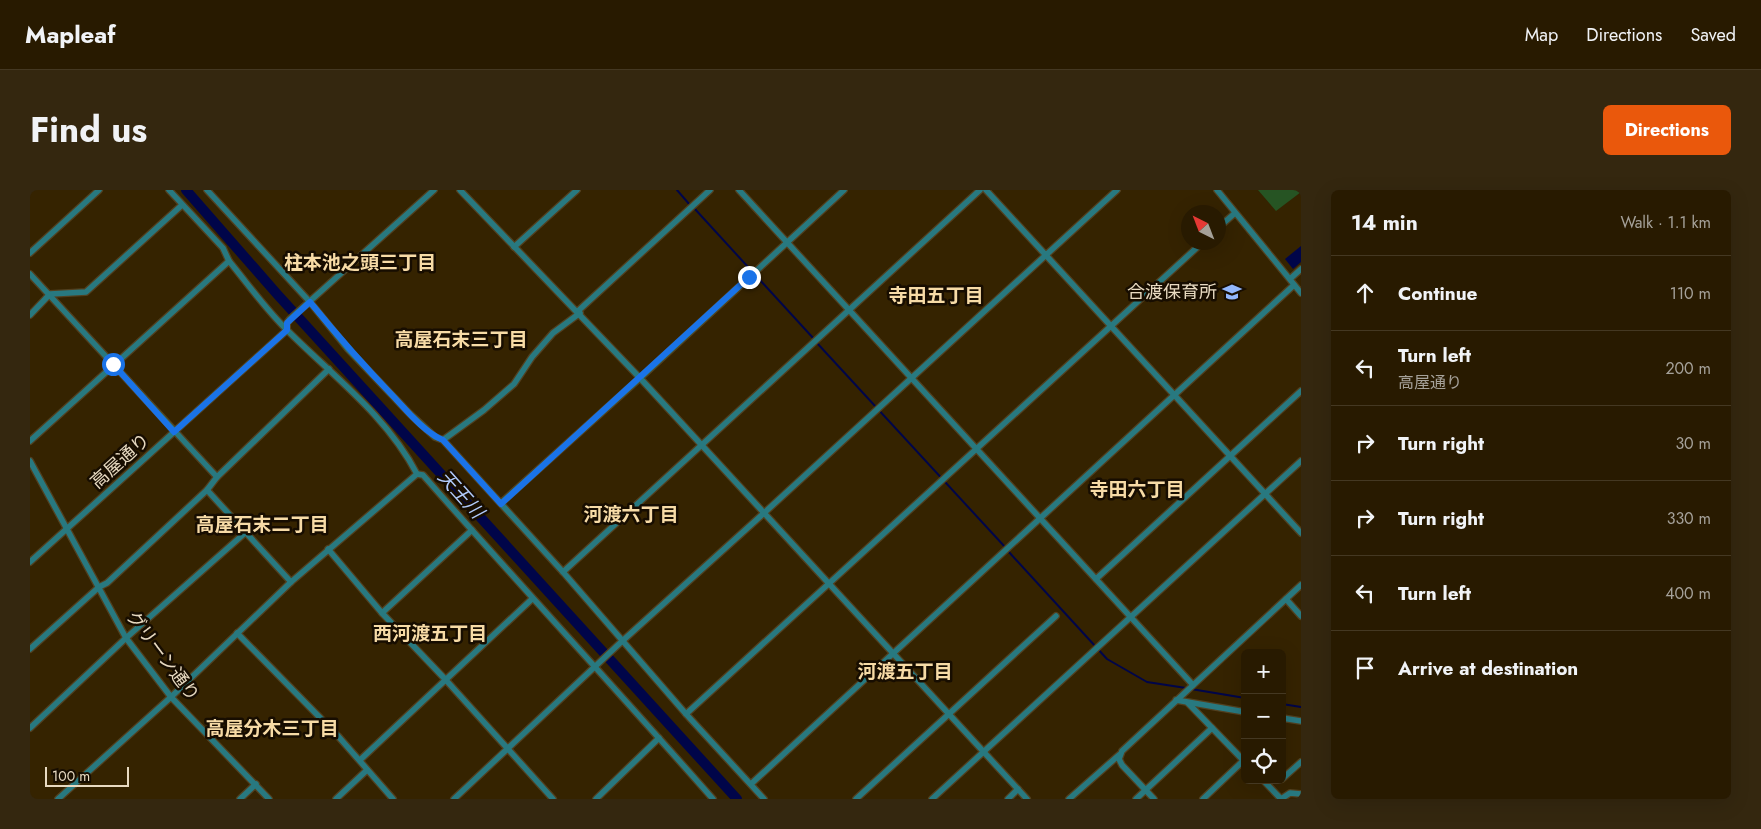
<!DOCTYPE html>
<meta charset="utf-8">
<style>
:root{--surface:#281a00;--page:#34270f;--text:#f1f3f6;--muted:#a5a199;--line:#443822;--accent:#ea580c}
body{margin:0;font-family:Jost,"Noto Sans JP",sans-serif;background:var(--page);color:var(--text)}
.controls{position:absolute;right:15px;bottom:15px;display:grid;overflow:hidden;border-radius:8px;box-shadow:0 5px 20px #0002}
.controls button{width:45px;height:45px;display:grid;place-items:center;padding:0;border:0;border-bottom:1px solid var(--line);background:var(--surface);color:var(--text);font:25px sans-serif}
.compass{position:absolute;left:1151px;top:15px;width:45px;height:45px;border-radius:50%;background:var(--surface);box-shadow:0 5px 20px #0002;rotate:318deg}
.scale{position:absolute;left:15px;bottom:12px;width:84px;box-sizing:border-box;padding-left:5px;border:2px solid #e8dac1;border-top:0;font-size:14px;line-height:18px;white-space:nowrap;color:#e8dac1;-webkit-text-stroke:4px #170d00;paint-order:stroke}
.stop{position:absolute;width:15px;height:15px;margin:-11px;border:4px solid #1a73e8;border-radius:50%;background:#fff}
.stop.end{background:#1a73e8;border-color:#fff;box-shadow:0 1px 5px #0008}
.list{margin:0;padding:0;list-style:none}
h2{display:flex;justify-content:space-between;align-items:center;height:65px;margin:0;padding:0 20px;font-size:21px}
h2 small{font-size:16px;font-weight:400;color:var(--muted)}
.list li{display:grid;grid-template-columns:32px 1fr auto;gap:15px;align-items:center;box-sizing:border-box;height:75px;padding:0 20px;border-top:1px solid var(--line)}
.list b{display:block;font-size:19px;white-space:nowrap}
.list p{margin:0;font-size:16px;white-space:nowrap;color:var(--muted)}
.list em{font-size:16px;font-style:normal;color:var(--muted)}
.icon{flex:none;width:28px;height:28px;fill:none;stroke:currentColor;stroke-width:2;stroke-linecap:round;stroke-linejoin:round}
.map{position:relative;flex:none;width:1271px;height:609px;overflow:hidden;border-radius:8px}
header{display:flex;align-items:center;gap:30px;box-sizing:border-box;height:70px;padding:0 25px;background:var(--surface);border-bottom:1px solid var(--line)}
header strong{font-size:24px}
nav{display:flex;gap:28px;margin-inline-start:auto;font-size:18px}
.intro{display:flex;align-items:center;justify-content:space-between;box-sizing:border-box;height:120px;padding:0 30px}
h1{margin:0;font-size:35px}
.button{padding:12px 22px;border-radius:8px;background:var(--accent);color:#fff;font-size:18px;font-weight:700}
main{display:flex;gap:30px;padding:0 30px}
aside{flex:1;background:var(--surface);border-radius:8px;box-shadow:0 5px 20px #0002}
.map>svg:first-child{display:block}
.green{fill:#265423}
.water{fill:#000549}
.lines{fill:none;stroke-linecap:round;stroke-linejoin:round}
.stream{stroke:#000549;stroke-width:2}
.river{stroke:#000549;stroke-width:10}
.minor-casing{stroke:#52401f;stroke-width:8}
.minor{stroke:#287980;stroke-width:5.5}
.route{stroke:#1a73e8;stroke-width:6}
.labels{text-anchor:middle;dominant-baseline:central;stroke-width:5;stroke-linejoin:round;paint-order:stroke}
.poi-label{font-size:18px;fill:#e8dac1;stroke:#170d00;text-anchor:end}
.street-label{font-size:18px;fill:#e8dac1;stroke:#170d00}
.neighbourhood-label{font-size:19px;font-weight:bold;fill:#f7dba6;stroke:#170d00}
.water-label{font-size:19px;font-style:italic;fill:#b1cbfb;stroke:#170d00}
</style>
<header>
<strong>Mapleaf</strong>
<nav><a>Map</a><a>Directions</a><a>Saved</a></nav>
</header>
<div class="intro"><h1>Find us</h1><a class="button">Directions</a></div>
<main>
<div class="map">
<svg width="1271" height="609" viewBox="0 0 1271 609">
<rect width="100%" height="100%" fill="#352300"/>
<polygon class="green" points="1228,0 1271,0 1271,2 1246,21"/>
<polygon class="water" points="1271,56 1271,72 1263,79 1255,69"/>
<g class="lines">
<g class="stream">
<polyline points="647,0 660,15"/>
<polyline points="664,18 784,149"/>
<polyline points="787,153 975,357"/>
<polyline points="978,361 1077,469 1117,492 1156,498"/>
<polyline points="1161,499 1215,508"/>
<polyline points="1252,514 1271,517"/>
</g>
<polyline class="river" points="156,0 247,104 707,609"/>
<g class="minor-casing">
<g id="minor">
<path d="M139,0L193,58L199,71C218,94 236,120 258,141C303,186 357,226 387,284L393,285C489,394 587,500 683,609"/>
<polyline points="177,0 280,112 318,159 380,224 405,247 413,250 533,382 656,524 734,609"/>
<polyline points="430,0 610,188 997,609"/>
<polyline points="709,0 1163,495"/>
<polyline points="956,0 1271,343"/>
<polyline points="1187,0 1271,103"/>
<polyline points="1188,38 1205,23"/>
<polyline points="484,57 547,0"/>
<polyline points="0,63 69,0"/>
<polyline points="0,84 187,287"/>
<polyline points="1261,88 1271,79"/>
<polyline points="548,121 680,0"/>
<polyline points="0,125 20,104 56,102 152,15"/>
<polyline points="413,250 454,220 484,194 502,167 523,143 550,123"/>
<polyline points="0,251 199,71"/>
<polyline points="0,271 96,448 141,507 239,609"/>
<polyline points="177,300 261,392"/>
<polyline points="471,313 610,188 814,0"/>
<polyline points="298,359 352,423 415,489 523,609"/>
<polyline points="0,372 257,140 257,133 260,129 404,0"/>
<polyline points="533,382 950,0"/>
<polyline points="1066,389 1271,201"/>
<polyline points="1256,409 1271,426"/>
<polyline points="352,423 442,340"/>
<polyline points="207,443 308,546 363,609"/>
<polyline points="0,459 69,397 77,393 177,300 187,287 299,179"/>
<polyline points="1146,510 1215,522"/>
<polyline points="1158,513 1215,572"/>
<polyline points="656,524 1173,52"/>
<polyline points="1252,528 1271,531"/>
<polyline points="0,538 96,448 216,342"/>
<polyline points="330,570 502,409"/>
<polyline points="1252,589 1271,572"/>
<polyline points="1233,590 1251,609"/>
<polyline points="721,594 1264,95"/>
<polyline points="28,609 141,507 261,392 387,284"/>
<polyline points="210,609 226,594"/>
<polyline points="306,609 337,580"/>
<polyline points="424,609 589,454 734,323 1087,0"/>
<polyline points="566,609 629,548"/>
<polyline points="826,609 1026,426"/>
<polyline points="902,609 1271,271"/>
<polyline points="978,609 988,599"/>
<polyline points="1039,609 1089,565"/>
<polyline points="1106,609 1182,538"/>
<polyline points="1124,609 1092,575 1089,569 1092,561 1271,395"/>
<polyline points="1173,609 1214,570"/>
<polyline points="1251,609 1260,603 1271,604"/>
</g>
</g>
<use href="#minor" class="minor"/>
</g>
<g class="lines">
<path class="route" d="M83,174L144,242L257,140V133L280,112C307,145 334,176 364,207C378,222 394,242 413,250L471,314L719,87"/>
</g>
<defs>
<g id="school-bare" transform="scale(1.5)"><path d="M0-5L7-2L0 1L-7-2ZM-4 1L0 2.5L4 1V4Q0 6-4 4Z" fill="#92b7fd" stroke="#170d00" stroke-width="2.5" paint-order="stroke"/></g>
</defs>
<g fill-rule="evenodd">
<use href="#school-bare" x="1202" y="102"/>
</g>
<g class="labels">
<g class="poi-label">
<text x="1187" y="102">合渡保育所</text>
</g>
<g class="street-label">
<text transform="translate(90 271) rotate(-42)">高屋通り</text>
<text transform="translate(133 466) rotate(53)">グリーン通り</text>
</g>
<g class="neighbourhood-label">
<text x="330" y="72">柱本池之頭三丁目</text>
<text x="906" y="105">寺田五丁目</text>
<text x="431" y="149">高屋石末三丁目</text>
<text x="1107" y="299">寺田六丁目</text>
<text x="601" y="324">河渡六丁目</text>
<text x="232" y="334">高屋石末二丁目</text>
<text x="400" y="443">西河渡五丁目</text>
<text x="875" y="481">河渡五丁目</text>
<text x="242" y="538">高屋分木三丁目</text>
</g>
<g class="water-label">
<text transform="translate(431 304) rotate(48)">天王川</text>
</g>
</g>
</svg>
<div class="controls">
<button>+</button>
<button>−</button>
<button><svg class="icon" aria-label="locate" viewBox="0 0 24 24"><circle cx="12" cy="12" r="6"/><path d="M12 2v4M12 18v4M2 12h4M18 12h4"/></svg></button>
</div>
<svg class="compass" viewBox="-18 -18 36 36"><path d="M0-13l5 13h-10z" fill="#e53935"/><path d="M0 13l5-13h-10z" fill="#a5a199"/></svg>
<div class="scale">100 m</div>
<div class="stop" style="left:83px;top:174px"></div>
<div class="stop end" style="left:719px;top:87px"></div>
</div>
<aside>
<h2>14 min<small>Walk · 1.1 km</small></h2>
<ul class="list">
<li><svg class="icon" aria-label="ahead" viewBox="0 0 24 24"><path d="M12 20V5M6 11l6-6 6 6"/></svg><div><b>Continue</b></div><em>110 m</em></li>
<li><svg class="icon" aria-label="left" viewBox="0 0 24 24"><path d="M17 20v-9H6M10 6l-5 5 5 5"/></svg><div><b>Turn left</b><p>高屋通り</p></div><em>200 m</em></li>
<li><svg class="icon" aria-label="right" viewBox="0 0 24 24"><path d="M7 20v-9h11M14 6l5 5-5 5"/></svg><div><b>Turn right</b></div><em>30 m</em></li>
<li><svg class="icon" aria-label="right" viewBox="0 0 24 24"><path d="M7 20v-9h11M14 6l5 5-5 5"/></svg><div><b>Turn right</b></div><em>330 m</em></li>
<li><svg class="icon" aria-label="left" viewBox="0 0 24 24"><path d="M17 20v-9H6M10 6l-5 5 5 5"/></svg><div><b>Turn left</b></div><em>400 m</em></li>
<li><svg class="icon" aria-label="arrive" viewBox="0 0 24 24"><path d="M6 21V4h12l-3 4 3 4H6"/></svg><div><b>Arrive at destination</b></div></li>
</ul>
</aside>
</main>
